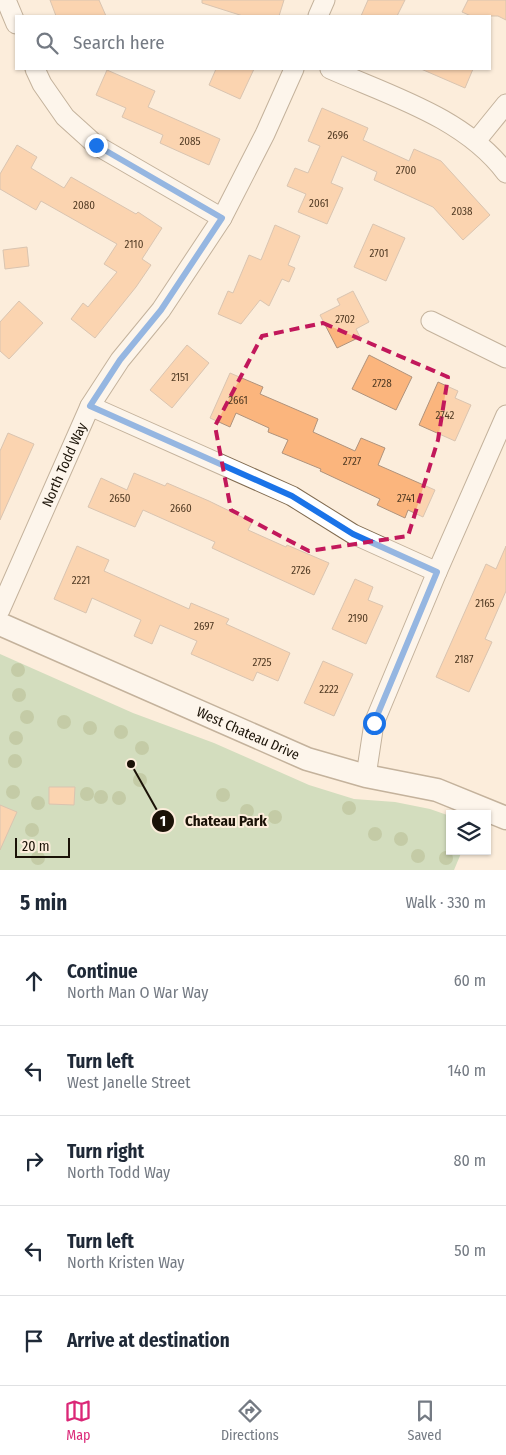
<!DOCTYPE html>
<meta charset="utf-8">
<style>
:root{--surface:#fff;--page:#f6f6f7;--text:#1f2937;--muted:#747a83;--line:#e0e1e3;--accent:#db2777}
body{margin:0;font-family:"Fira Sans Condensed",sans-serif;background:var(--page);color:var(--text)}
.controls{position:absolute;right:15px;bottom:15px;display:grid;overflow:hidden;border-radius:0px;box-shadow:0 1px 4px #0004}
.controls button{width:45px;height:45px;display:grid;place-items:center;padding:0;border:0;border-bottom:1px solid var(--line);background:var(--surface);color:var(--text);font:25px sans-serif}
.scale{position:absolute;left:15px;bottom:12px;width:55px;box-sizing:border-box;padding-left:5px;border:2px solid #1a1207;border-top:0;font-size:14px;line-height:18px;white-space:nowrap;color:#1a1207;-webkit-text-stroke:4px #fceddb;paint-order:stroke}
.stop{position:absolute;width:15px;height:15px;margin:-11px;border:4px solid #1a73e8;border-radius:50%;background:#fff}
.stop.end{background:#1a73e8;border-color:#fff;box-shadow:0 1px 5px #0008}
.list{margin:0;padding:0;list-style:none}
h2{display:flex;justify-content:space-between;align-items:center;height:65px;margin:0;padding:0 20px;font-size:21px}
h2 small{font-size:16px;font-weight:400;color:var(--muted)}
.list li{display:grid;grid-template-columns:32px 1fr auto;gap:15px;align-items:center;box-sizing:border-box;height:90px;padding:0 20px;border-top:1px solid var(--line)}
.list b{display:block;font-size:19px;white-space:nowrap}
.list p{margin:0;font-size:16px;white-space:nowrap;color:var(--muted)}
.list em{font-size:16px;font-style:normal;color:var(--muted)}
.icon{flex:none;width:28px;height:28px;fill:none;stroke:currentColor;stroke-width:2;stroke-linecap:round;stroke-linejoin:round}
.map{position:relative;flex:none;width:506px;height:870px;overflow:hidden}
.search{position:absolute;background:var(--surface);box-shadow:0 1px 4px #0004;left:15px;right:15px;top:15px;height:55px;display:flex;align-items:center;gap:12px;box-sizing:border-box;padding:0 18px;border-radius:0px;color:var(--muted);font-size:19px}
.sheet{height:515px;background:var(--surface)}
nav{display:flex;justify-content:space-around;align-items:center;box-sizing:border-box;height:70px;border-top:1px solid var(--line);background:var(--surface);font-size:14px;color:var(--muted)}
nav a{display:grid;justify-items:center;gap:2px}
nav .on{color:var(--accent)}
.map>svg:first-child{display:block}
.green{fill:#a2ca9b}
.building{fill:#fbb57d;stroke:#b0937c}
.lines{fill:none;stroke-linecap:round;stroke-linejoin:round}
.minor-casing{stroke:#806b50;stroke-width:21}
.tertiary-casing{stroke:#806b50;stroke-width:25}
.minor{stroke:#fff;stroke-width:19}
.tertiary{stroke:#fff;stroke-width:22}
.tree{fill:#81a266}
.route{stroke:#1a73e8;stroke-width:6}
.marked{fill:none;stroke:#c2185b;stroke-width:4;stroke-dasharray:10 6;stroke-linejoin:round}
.labels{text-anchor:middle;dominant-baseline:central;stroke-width:4;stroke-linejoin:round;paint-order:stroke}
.number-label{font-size:11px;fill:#523b24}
.street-label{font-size:14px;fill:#1a1207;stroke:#fceddb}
.leader{fill:none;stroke:#1a1207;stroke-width:2}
.callout-dot{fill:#1a1207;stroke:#fceddb;stroke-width:2}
.mark-label{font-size:15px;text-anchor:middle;font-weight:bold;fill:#fff}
.callout-label{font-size:15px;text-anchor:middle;font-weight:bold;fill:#1a1207;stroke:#fceddb;stroke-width:4;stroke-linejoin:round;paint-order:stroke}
</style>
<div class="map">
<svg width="506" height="870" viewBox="0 0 506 870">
<rect width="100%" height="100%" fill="#fceddb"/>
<polygon class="green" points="0,654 133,713 214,743 309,785 354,799 395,802 430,809 450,816 450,851 462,851 454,870 0,870"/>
<g class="building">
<polygon points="50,0 99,0 106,16 56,16"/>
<polygon points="202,0 284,0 279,16 243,16 202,3"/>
<polygon points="368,0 405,0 397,16 361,16"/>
<polygon points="468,0 506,0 506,20 498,16 471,16 462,12"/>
<polygon points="216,69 254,69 240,99 209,85"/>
<polygon points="421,69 473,69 465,88"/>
<polygon points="107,70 155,91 148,107 220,139 209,165 160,143 163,135 122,117 126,108 96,95"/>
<polygon points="322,108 368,128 363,140 409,161 414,149 441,161 490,215 463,240 433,207 374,180 377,172 342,156 331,183 343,188 327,224 298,212 306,194 287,186 295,168 308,173 320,146 308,141"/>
<polygon points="17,145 37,157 31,168 64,188 71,177 136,214 138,212 162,228 142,259 151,265 136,287 95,338 71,319 83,303 88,307 117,272 104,264 117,244 41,201 36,210 0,189 0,174"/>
<polygon points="373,224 405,238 386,281 354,267"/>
<polygon points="275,225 300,236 288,265 295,268 289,282 282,279 269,306 260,300 241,324 218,314 228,291 233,293 249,255 261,260"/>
<polygon points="27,247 29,266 5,269 3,250"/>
<polygon points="353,291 369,322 356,329 360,337 337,348 320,315 340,305 337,299"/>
<polygon points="19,301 43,323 9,359 0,351 0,322"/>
<polygon points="187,345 209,363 172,408 150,390"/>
<polygon points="369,355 412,377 396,410 352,389"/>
<polygon points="230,373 263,387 260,394 318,419 313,432 355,451 361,438 385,448 378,465 435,490 423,517 408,510 405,518 377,505 380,499 320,471 321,469 282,453 288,440 268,432 269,428 236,413 230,427 210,418"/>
<polygon points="438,382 458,391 455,398 471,405 455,441 419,425"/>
<polygon points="8,433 34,444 0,520 0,451"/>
<polygon points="134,473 165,486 167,483 209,501 252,522 248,530 286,547 287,545 329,563 314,595 212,548 215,542 143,510 135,527 88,507 101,478 127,490"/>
<polygon points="77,546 109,560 104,571 189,609 191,603 229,619 226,624 290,653 278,681 257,672 253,681 191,654 197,641 160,625 152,644 134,636 141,620 92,598 86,613 54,599"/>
<polygon points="506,546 506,591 485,639 492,642 469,692 436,677 486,564 496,569"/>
<polygon points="355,579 373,587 368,600 383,606 366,644 332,629"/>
<polygon points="323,661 353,674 334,716 304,703"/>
<polygon points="49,787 75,787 74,805 49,804"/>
<polygon points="0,805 17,812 0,850"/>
</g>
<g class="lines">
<g class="minor-casing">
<g id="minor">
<polyline points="6,0 16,24"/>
<polyline points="318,16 325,0"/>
<polyline points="35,69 42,84 65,117 96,145 222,218"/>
<path d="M330,69C391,96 465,118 506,173"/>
<polyline points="476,141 506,104"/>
<polyline points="431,321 506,358"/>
<polyline points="90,406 292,496 353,534 437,572"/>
<path id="s1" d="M0,610L90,406L120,360L161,310L222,218L265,134L294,69"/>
<polyline points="366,776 374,723 437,572 506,415"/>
</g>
</g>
<g class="tertiary-casing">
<g id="tertiary">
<path id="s2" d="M0,624L307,759L366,776L437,790L506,818"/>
</g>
</g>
<use href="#minor" class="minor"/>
<use href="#tertiary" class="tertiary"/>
</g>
<g class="tree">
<circle cx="18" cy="670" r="7"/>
<circle cx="19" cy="695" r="7"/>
<circle cx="27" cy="717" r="7"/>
<circle cx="64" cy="722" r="7"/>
<circle cx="90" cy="728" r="7"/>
<circle cx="121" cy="732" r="7"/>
<circle cx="16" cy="738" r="7"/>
<circle cx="142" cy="748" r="7"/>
<circle cx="15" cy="761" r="7"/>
<circle cx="140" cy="780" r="7"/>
<circle cx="13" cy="792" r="7"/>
<circle cx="87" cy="794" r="7"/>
<circle cx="223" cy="795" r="7"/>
<circle cx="101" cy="797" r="7"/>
<circle cx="119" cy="798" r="7"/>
<circle cx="38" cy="803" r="7"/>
<circle cx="349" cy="808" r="7"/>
<circle cx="247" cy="811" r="7"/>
<circle cx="275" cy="817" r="7"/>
<circle cx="32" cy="830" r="7"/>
<circle cx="375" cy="834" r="7"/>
<circle cx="401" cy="839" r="7"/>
<circle cx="418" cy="856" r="7"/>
<circle cx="38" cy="858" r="7"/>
<circle cx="446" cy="858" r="7"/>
</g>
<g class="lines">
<polyline class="route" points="96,145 222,218 161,310 120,360 90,406 292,496 353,534 437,572 374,723"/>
</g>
<path d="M0 0H506V870H0ZM323,323L448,377L438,440L408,536L309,551L231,510L215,426L262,336Z" fill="#fceddb" fill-opacity=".55" fill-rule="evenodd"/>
<path class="marked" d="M323,323L448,377L438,440L408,536L309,551L231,510L215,426L262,336Z"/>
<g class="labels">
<g class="number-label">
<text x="338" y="135">2696</text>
<text x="190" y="141">2085</text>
<text x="406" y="170">2700</text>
<text x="319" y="203">2061</text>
<text x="84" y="205">2080</text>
<text x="462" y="211">2038</text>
<text x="134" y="244">2110</text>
<text x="379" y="253">2701</text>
<text x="345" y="319">2702</text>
<text x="180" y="377">2151</text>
<text x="382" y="383">2728</text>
<text x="238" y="400">2661</text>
<text x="445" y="415">2742</text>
<text x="352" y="461">2727</text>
<text x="120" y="498">2650</text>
<text x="406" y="498">2741</text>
<text x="181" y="508">2660</text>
<text x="301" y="570">2726</text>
<text x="81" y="580">2221</text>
<text x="485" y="603">2165</text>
<text x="358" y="618">2190</text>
<text x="204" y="626">2697</text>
<text x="464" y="659">2187</text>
<text x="262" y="662">2725</text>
<text x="329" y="689">2222</text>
</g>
<g class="street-label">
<text stroke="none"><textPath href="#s1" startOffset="159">North Todd Way</textPath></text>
<text stroke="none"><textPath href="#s2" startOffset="271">West Chateau Drive</textPath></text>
</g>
</g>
<path class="leader" d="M131 764L163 821"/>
<g class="callout-dot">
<circle cx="131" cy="764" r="5"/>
<circle cx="163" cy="821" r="12"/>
</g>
<g class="mark-label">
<text x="163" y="826">1</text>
</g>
<g class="callout-label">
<text x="226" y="826">Chateau Park</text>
</g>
</svg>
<div class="controls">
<button><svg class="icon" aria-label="layers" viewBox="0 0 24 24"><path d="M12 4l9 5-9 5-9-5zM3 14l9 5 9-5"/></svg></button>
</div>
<div class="scale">20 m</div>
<div class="stop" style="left:374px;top:723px"></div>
<div class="stop end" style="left:96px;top:145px"></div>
<div class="search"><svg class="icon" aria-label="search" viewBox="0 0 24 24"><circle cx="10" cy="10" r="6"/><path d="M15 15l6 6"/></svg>Search here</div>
</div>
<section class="sheet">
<h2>5 min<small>Walk · 330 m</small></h2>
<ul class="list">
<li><svg class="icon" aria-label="ahead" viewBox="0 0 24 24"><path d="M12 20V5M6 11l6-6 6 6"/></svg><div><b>Continue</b><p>North Man O War Way</p></div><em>60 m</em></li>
<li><svg class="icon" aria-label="left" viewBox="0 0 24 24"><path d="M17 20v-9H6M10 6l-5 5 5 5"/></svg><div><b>Turn left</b><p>West Janelle Street</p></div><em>140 m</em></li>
<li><svg class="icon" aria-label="right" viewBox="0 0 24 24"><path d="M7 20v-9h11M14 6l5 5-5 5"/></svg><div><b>Turn right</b><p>North Todd Way</p></div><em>80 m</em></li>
<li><svg class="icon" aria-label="left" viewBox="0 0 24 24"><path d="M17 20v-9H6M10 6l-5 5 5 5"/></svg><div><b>Turn left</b><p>North Kristen Way</p></div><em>50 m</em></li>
<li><svg class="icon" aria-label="arrive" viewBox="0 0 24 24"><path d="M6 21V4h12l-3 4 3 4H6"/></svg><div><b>Arrive at destination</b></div></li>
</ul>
</section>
<nav>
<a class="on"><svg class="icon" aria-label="map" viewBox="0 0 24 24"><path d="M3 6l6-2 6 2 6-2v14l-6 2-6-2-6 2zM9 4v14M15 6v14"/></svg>Map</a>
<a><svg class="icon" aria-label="directions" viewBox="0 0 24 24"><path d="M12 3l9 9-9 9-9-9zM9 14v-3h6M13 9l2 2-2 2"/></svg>Directions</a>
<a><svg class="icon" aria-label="saved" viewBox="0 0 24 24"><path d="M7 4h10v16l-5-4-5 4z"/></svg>Saved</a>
</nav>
